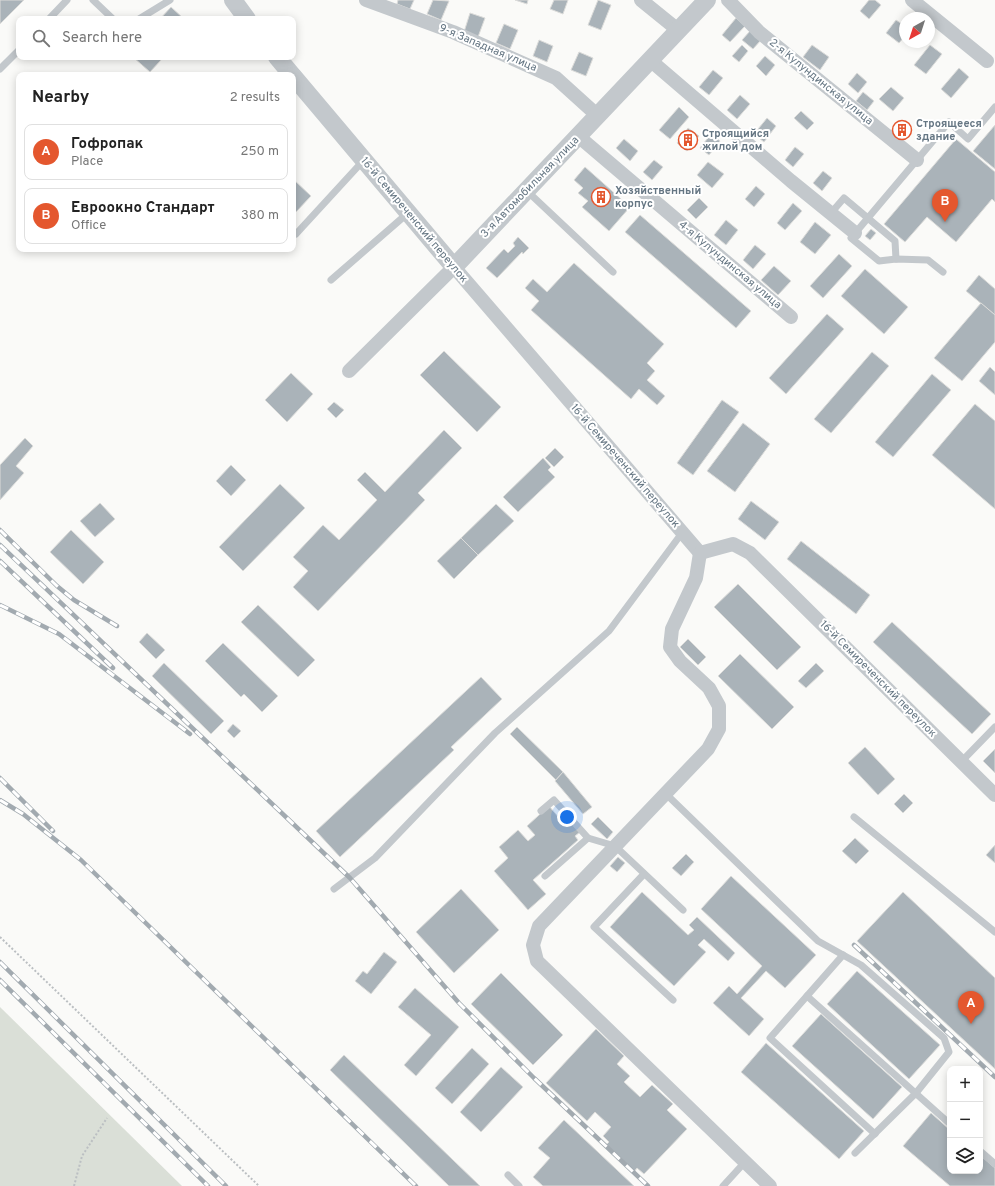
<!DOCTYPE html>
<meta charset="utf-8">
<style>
:root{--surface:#fff;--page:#f2f2f2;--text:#222;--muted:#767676;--line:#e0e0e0;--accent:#e4572e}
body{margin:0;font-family:Overpass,sans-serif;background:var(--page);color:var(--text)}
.controls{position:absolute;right:12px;bottom:12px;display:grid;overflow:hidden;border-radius:8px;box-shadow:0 2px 10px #0003}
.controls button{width:36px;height:36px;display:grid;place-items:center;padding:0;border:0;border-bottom:1px solid var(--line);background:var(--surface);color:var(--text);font:20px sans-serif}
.compass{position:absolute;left:899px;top:12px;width:36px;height:36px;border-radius:50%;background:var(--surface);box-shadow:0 2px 10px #0003;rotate:219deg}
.you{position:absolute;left:567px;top:817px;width:14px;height:14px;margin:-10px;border:3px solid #fff;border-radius:50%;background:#1a73e8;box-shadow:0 0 0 6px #1a73e833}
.badge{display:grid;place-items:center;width:26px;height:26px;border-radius:50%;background:var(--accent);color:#fff;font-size:13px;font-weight:700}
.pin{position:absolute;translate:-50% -33px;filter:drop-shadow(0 1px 2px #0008)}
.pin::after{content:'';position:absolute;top:21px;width:14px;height:12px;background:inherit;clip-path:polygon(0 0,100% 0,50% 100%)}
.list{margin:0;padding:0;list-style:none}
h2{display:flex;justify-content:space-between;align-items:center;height:52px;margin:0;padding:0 16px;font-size:17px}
h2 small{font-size:13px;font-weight:400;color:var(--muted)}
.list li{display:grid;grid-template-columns:26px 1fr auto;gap:12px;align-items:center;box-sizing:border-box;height:56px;margin:0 8px 8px;padding:0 8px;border:1px solid var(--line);border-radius:8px}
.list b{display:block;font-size:15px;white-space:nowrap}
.list p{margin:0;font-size:13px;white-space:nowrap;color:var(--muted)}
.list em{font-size:13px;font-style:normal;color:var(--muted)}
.icon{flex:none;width:22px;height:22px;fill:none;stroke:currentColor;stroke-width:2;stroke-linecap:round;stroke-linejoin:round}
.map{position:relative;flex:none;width:995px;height:1186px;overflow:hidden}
.search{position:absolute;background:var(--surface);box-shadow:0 2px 10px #0003;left:16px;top:16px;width:280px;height:44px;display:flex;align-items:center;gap:10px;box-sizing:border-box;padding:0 14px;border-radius:8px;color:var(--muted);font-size:15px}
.panel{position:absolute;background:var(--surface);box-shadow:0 2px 10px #0003;left:16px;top:72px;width:280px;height:180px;border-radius:8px}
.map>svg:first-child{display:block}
.green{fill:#dadfd7}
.building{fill:#aab3b9;stroke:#dcdcda}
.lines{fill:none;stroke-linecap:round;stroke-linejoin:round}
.path{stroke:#bbbfc2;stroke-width:2;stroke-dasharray:2 2;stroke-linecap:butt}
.service{stroke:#c3c8cc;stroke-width:7}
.minor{stroke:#c3c8cc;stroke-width:14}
.tertiary{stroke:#c3c8cc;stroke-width:18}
.rail-casing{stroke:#a2aab0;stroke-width:4.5}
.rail{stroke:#fff;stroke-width:3;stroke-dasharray:9;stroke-linecap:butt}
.labels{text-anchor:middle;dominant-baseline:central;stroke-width:4;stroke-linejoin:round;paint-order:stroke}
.street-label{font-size:11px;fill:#657683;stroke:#fff}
.poi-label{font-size:11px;font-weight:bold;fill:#657683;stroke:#fff;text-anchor:start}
</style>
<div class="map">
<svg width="995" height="1186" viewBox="0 0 995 1186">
<rect width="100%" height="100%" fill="#fafaf8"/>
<polygon class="green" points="0,1007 182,1186 0,1186"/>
<g class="building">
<polygon points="0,0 24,0 0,24"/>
<polygon points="398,0 414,0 410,9 397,4"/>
<polygon points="433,0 449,1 441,20 427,14"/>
<polygon points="515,0 528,0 527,4"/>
<polygon points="554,0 568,0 563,14 550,9"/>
<polygon points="598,0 611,5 601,30 588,25"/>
<polygon points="869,0 875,0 881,5 869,19 860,11"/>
<polygon points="171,7 184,19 160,19"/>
<polygon points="470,13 485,18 478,37 464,32"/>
<polygon points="736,18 745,26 730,42 722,35"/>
<polygon points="896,20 905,26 905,36 899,43 886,33"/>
<polygon points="504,24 518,30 510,49 496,43"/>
<polygon points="750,31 761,40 753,49 742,40"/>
<polygon points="539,40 553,46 547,62 533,56"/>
<polygon points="742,45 748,51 739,62 732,56"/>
<polygon points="812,45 829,57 820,70 803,57"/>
<polygon points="930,45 942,54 926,74 914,65"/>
<polygon points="579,52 593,58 586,76 571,70"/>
<polygon points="765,56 775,65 766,76 756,66"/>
<polygon points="133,57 160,57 161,60 150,72"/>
<polygon points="959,68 969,77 951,98 941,89"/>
<polygon points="713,70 723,78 709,95 699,87"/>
<polygon points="857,73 867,82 858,93 848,84"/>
<polygon points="891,87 904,98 893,111 879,99"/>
<polygon points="863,92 874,101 867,110 856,101"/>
<polygon points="740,95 750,104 737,119 727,110"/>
<polygon points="679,107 689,117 670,139 659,130"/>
<polygon points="801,111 814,123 807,130 794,118"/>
<polygon points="767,118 776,126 764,142 754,134"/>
<polygon points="900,120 912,130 904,139 892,130"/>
<polygon points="995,125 995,169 973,151"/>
<polygon points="688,128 699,136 687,151 677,143"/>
<polygon points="711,134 720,141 709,155 700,148"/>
<polygon points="624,139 638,151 630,161 616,148"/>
<polygon points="956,139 995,172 995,202 992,199 956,242 927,217 905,242 884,224"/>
<polygon points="795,147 804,154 793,167 785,160"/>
<polygon points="654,160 663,167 652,180 643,172"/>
<polygon points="708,162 724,174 712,188 697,175"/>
<polygon points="585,167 630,207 609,231 582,207 588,201 578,193 583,188 574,180"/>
<polygon points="823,171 832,178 822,191 813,183"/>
<polygon points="293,179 311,196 296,212 293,210"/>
<polygon points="756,186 765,194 754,207 745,199"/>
<polygon points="699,198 708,207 696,219 687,210"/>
<polygon points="793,203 802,211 785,230 777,223"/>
<polygon points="640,215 751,311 736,328 625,232"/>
<polygon points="726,220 738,230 726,245 714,235"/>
<polygon points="815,222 831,235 815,254 800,242"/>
<polygon points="871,229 876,233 870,240 865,236"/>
<polygon points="518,237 529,248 523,254 522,252 497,278 486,268 504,249 508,253 515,246 513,243"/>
<polygon points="755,245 766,254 753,269 743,260"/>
<polygon points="839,254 852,266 823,298 810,286"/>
<polygon points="574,263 664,344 647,363 655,371 647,380 665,396 657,405 639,389 631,399 531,310 539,301 525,288 533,279 547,292"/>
<polygon points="774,266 791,281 778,295 761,280"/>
<polygon points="865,269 908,307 884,334 841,296"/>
<polygon points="979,275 995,289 995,315 966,291"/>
<polygon points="981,303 995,315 995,342 962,381 934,358"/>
<polygon points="827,314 844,329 786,394 769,378"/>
<polygon points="444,351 501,407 477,432 420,375"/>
<polygon points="872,352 889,366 831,433 814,419"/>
<polygon points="990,367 995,372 995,395 979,381"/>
<polygon points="291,373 313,394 287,422 265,400"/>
<polygon points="932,374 951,390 893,457 875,442"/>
<polygon points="722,400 739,412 693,475 677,463"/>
<polygon points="334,402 344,410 336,418 327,409"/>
<polygon points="975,404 995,421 995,509 932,455"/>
<polygon points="743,423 770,444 735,492 707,471"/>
<polygon points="444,430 462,448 418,493 425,500 318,611 293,587 308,571 293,557 323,525 339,540 377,500 357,480 365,472 385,492"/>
<polygon points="25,438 33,446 16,466 24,473 0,500 0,465"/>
<polygon points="555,448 564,457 554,467 545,458"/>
<polygon points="543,458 551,467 548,470 555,477 518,512 503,497"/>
<polygon points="231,465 246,480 231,496 216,481"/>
<polygon points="280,484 305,508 243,571 219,547"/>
<polygon points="751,501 779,522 765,540 738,519"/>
<polygon points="100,503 115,519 95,537 80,521"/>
<polygon points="496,504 514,521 478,555 461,538"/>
<polygon points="71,530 104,562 83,584 50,552"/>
<polygon points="461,538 478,555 454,579 437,561"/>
<polygon points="801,541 870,595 856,614 787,559"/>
<polygon points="738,584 801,647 777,670 714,607"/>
<polygon points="258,605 315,660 298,677 241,622"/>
<polygon points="892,622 991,714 972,734 873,642"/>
<polygon points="147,633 165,650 156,659 139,642"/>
<polygon points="688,639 706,657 698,665 680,647"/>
<polygon points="223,643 278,696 262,712 244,694 241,697 205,661"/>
<polygon points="740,654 794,707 772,729 718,676"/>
<polygon points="164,663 224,721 211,734 152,676"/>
<polygon points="816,663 824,671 806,688 798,681"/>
<polygon points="481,677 502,699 451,747 454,750 340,857 316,831"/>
<polygon points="233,724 241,731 234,738 227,731"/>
<polygon points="517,727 563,772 556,780 510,734"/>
<polygon points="865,747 895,779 878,795 848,763"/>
<polygon points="995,749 995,773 983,761"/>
<polygon points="563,772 592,807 583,814 555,781"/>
<polygon points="904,794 913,803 903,813 894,804"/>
<polygon points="549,806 566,826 571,822 580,832 575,836 578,840 533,880 546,894 528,910 494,871 508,858 499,847 518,830 528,841 535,835 527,826"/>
<polygon points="598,817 613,832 607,839 591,824"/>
<polygon points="855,838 869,851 856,864 842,851"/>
<polygon points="995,845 995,863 986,855"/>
<polygon points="686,854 694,862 681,876 672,868"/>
<polygon points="618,857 625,863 617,872 610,866"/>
<polygon points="731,876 816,955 785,988 766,971 741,998 764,1019 749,1036 713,1003 729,986 737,994 762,966 701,909"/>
<polygon points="461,889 499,930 454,973 416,932"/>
<polygon points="642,892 688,935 694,930 689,925 697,917 735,953 728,961 704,939 698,945 706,952 674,986 610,927"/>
<polygon points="903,892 995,978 995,1069 857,941"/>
<polygon points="384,952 397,962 371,994 355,981 363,971 367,974"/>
<polygon points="857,971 940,1045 909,1079 827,1004"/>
<polygon points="501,973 563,1035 533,1065 471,1004"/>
<polygon points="415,988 459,1027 416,1076 404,1065 431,1035 398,1007"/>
<polygon points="821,1014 902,1087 873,1119 792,1046"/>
<polygon points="596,1029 624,1056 617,1064 630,1076 624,1082 640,1097 652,1085 673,1104 667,1110 687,1129 644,1174 637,1168 634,1172 606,1145 609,1142 603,1136 611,1127 595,1112 587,1121 546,1083"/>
<polygon points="766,1043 864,1131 839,1159 741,1072"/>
<polygon points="472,1048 489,1064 452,1104 435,1088"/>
<polygon points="344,1055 480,1186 449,1186 330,1070"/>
<polygon points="501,1067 523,1087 481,1132 460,1112"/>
<polygon points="931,1113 950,1130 950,1171 980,1171 980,1155 995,1168 995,1186 950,1186 903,1146"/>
<polygon points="564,1120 634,1186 543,1186 533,1177 550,1158 538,1148"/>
</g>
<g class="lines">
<g class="path">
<polyline points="0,937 259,1186"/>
<polyline points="74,1186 82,1156 107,1118"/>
</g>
<g class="service">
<polyline points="93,0 113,19"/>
<polyline points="49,19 67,0"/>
<polyline points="139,19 170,0"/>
<polyline points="0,69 19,50"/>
<polyline points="527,191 613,272"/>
<polyline points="831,213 844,198 895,241 896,259"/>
<polyline points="293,231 296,234 363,161"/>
<polyline points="943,272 928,260 896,259 879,261 851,238 949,122 968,139 995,107"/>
<polyline points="331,280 408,213"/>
<polyline points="961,762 995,727"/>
<polyline points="665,793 818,941 861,965 944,1038 949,1052 916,1093 855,1153"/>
<polyline points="541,811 554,800 588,838 545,876"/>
<polyline points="854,817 995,932"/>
<polyline points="588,838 615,846 683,910"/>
<polyline points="644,874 594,927 673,1000"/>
<polyline points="334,889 375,858 495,733 609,631 682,533"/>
<polyline points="843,955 770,1038 875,1134"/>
<polyline points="807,996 950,1124"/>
<polyline points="980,1151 995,1164"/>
<polyline points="508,1175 519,1186"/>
<polyline points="723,1186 745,1162"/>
</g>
<g class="minor">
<polyline points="366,0 453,32 556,78 598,116"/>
<polyline points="641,0 678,30"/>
<polyline points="728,0 759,32 917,160"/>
<polyline points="912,0 987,61"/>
<polyline points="650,60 791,181 855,233"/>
<polyline points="578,136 791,317"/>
<polyline points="349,371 454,267 700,553 733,544 750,553 995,795"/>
<polyline points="700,553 696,578 672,629 670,647 680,661 709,688 719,706 719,729 708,749 539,926 533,945 537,961 770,1186"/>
</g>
<g class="tertiary">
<polyline points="233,0 247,19"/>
<polyline points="277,57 292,75"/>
<polyline points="293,76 454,267 707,0"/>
</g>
<g class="rail-casing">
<g id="rail">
<polyline points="0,530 57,586 74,600 117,626"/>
<polyline points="0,545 350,878 459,1003 534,1078 648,1186"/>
<polyline points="0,561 113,668"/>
<polyline points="0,605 59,634 190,734"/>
<polyline points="0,778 53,831"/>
<polyline points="0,800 23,814 81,860 416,1186"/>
<polyline points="854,945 995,1077"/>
<polyline points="0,962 226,1186"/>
<polyline points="0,980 208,1186"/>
</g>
</g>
<use href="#rail" class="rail"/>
</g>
<defs>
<g id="building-ring" transform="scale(1)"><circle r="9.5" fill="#fff" stroke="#e4572e" stroke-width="1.5"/><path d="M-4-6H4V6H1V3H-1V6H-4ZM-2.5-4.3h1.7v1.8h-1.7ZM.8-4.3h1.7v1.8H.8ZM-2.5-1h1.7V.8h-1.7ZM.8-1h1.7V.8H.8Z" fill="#e4572e"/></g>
</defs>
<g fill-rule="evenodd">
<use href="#building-ring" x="902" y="130"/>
<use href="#building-ring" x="688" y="140"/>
<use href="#building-ring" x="601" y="197"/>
</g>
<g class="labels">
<g class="street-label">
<text transform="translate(488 48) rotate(23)">9-я Западная улица</text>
<text transform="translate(821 82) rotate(39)">2-я Кулундинская улица</text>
<text transform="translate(530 187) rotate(-46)">3-я Автомобильная улица</text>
<text transform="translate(414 220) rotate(50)">16-й Семиреченский переулок</text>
<text transform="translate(730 265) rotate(40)">4-я Кулундинская улица</text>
<text transform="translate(625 466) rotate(49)">16-й Семиреченский переулок</text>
<text transform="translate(878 679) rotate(45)">16-й Семиреченский переулок</text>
</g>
<g class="poi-label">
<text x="916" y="124">Строящееся<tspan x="916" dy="13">здание</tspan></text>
<text x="702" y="134">Строящийся<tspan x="702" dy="13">жилой дом</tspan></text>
<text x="615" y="191">Хозяйственный<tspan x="615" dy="13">корпус</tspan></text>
</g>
</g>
</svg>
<div class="controls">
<button>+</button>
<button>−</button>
<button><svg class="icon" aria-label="layers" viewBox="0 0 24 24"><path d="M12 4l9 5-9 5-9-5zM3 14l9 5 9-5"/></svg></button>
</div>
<svg class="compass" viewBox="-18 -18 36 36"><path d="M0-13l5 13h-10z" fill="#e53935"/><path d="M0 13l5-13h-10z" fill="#767676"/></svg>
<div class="you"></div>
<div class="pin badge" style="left:971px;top:1024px">A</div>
<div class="pin badge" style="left:945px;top:222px">B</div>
<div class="search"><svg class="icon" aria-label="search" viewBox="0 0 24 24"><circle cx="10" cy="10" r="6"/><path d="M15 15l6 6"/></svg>Search here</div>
<section class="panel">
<h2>Nearby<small>2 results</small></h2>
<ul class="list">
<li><span class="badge">A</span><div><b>Гофропак</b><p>Place</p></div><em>250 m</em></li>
<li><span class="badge">B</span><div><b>Евроокно Стандарт</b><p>Office</p></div><em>380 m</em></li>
</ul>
</section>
</div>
